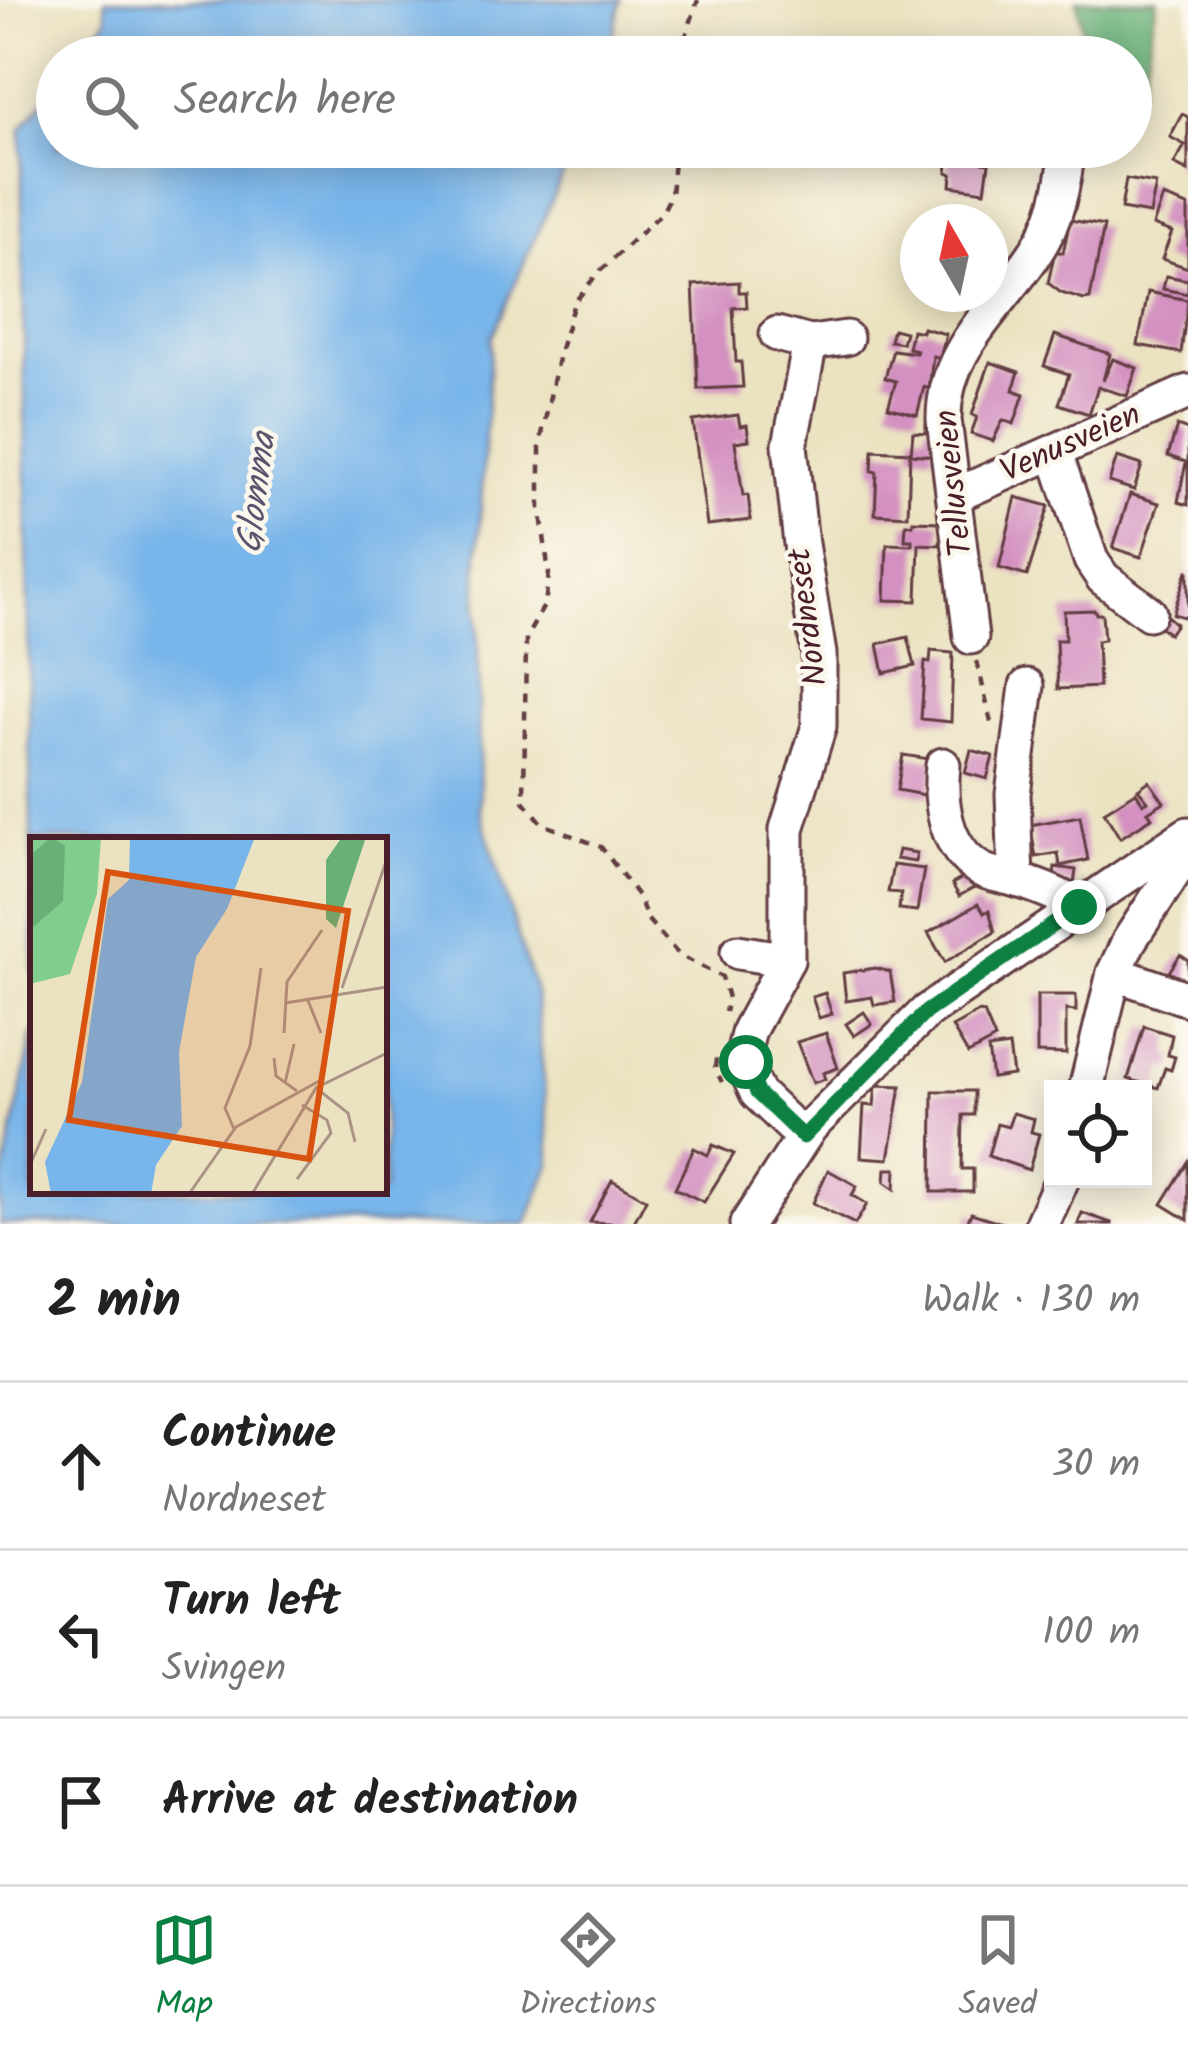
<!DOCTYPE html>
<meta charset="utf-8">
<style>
:root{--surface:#fff;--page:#f2f2f2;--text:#222;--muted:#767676;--line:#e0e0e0;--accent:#0b8043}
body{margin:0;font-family:Kalam,sans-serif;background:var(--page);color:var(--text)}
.controls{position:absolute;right:36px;bottom:36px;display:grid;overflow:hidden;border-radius:0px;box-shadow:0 6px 30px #0003}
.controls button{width:108px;height:108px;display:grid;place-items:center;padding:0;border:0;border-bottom:3px solid var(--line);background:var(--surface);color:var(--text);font:60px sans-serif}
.compass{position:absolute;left:900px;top:204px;width:108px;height:108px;border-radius:50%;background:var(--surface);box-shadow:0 6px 30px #0003;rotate:351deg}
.stop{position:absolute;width:36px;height:36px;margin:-27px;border:9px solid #0b8043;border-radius:50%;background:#fff}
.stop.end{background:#0b8043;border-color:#fff;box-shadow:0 3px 12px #0008}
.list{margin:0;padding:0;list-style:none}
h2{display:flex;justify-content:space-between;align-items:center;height:156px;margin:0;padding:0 48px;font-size:51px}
h2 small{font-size:39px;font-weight:400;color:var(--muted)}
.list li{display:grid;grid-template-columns:78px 1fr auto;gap:36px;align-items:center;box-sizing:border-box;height:168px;padding:0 48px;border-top:3px solid var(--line)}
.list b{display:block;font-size:45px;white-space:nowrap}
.list p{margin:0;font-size:39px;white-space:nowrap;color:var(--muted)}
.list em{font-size:39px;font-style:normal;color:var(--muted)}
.icon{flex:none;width:66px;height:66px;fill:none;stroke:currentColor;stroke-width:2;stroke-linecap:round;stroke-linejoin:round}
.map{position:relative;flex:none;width:1188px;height:1224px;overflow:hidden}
.search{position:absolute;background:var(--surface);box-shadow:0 6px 30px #0003;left:36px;right:36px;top:36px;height:132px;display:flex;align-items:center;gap:30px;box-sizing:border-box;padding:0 42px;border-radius:66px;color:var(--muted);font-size:45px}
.sheet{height:660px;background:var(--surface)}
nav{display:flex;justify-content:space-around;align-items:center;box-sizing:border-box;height:168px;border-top:3px solid var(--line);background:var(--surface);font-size:33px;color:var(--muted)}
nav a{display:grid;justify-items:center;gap:6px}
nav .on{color:var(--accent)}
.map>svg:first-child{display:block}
.forest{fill:#68b078;stroke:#596852;stroke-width:3}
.water{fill:#78b5ea;stroke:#616a8a;stroke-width:3}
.building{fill:#d390c0}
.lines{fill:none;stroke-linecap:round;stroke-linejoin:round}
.minor-casing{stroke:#623c42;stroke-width:39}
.path{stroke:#623c42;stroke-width:4.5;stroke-dasharray:9 9;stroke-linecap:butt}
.minor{stroke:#fff;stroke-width:33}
.route{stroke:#0b8043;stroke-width:15}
.labels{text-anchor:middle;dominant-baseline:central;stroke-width:9;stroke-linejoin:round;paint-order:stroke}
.street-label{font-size:33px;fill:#4a1f2b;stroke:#fbf7ec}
.water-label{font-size:36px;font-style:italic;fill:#5a546e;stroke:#fbf7ec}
.inset-road{fill:none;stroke:#ab9485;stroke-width:3}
.view{fill:#d8530f;fill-opacity:0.15;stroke:#d8530f;stroke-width:6}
.inset-edge{fill:none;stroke:#4a1f2b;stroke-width:6}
</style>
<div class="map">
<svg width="1188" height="1224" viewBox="0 0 1188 1224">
<rect width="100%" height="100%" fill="#fbf7ec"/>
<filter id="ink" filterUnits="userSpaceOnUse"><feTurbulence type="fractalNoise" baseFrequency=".00833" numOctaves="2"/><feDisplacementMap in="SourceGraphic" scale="24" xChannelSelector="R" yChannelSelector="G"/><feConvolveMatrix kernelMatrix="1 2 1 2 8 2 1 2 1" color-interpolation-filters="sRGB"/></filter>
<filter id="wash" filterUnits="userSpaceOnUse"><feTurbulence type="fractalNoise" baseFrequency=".004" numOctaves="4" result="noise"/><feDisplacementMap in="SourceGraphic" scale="48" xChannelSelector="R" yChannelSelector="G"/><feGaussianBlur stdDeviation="2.7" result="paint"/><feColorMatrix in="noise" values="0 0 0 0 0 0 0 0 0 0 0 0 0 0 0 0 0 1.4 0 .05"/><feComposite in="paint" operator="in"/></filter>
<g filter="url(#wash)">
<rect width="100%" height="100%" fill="#ebe2c1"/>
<polygon class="forest" points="1077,0 1157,0 1141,91 1131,91 1131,57 1087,57"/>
<g class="water">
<polygon points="105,0 621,0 609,57 77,57 107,19"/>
<polygon points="57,83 57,147 575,147 491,338 477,572 480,811 536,995 551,1163 527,1224 0,1224 0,1194 33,1032 33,1191 384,1191 384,840 33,840 33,974 21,129"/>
</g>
<g id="blocks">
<g class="building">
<polygon points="1182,114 1188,117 1188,171 1174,164 1185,145 1170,137"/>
<polygon points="956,147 985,147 983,162 989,163 985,191 951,186 952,174 947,172 949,156 955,157"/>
<polygon points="1126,179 1156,184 1150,214 1121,209"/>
<polygon points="1163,197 1188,206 1188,268 1162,259 1172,232 1153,225"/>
<polygon points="1070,220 1104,226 1090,299 1084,300 1061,293 1048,283 1055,251 1063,253"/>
<polygon points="1166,276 1188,280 1188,294 1163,289"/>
<polygon points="739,282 739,292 746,292 747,307 733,308 736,362 741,362 743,387 698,389 693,285"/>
<polygon points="1148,292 1188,300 1181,353 1138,345"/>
<polygon points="923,328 946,334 940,358 933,356 929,389 924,387 917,415 888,407 896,381 885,378 893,350 916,353 917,350 908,348 912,330 922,332"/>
<polygon points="893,329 905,332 902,343 890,341"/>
<polygon points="1055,335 1110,354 1103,381 1113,359 1137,368 1127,396 1098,387 1089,414 1059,404 1069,374 1044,366"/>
<polygon points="990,362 1019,372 1013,390 1024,394 1014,424 1003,420 993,441 971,434 977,417 972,415"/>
<polygon points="738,415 740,426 747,425 749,440 735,442 743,496 748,495 751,520 707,525 693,421"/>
<polygon points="926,425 933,426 933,456 911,454 913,432 926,433"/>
<polygon points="1177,426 1188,430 1188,505 1178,502 1186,462 1168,456"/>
<polygon points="873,450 910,452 908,516 875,514 877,472 872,471"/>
<polygon points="1117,457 1142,465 1134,490 1109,482"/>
<polygon points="1130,494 1159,503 1141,557 1113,548"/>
<polygon points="1016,497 1049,506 1027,576 999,568"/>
<polygon points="913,521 941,522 940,545 919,544 917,601 885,600 887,544 912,545 912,540 905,540 906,524 913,525"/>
<polygon points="1187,571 1188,571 1188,618 1173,614"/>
<polygon points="1095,610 1096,614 1102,614 1104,640 1097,641 1099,687 1058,689 1056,640 1065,640 1064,611"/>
<polygon points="1160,610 1176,624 1169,634 1152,620"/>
<polygon points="908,637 915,666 884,673 878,644"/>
<polygon points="931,651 953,653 951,722 921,719 925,662 930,663"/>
<polygon points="971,750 993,756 987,779 965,773"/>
<polygon points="903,755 935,760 929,796 897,790"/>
<polygon points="1149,781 1164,802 1148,812 1152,818 1120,838 1104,812 1136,792 1143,804 1148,801 1138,789"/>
<polygon points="1080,816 1088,860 1060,866 1058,853 1036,857 1030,825"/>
<polygon points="898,850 917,853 915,862 896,859"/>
<polygon points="893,865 924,869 917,911 899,909 901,893 888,892"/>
<polygon points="1055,867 1076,870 1074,885 1053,881"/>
<polygon points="970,874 977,886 959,896 952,884"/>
<polygon points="978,904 984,913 989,910 995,932 945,962 928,933"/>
<polygon points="1180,955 1188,960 1188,983 1169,972"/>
<polygon points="875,968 890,972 895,1002 874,1005 872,997 846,1001 843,973"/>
<polygon points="825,993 832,1014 819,1018 812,997"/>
<polygon points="1037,995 1076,995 1076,1011 1066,1010 1066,1054 1037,1053"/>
<polygon points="864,1012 872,1024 854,1036 846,1024"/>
<polygon points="979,1012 984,1013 995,1039 968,1054 952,1027"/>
<polygon points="1144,1026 1172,1035 1168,1055 1175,1057 1171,1070 1165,1068 1158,1088 1128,1079"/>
<polygon points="826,1033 838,1068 823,1073 825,1079 813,1083 797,1042"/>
<polygon points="1009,1046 1013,1075 992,1078 988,1049"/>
<polygon points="876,1085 901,1086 889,1159 861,1157 864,1105 874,1106"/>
<polygon points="933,1091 974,1091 974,1115 963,1115 962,1169 973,1169 973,1192 932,1192"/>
<polygon points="1013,1113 1034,1119 1031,1132 1039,1134 1029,1170 988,1156 997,1124 1008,1127"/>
<polygon points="713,1145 734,1154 704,1202 675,1188 694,1148 708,1155"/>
<polygon points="1188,1162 1188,1220 1162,1204"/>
<polygon points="886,1169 896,1169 895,1189 885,1182"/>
<polygon points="828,1170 857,1186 852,1195 867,1204 855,1224 813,1203"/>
<polygon points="612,1180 646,1199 633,1224 590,1222"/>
<polygon points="971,1213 1003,1223 1003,1224 967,1224"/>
<polygon points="1082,1213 1112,1223 1112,1224 1078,1224"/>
</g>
</g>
</g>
<g filter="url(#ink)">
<use href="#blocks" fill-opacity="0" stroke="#623c42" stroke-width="3"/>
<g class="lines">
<g class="minor-casing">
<g id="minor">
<polyline points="777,334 810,343 846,338"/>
<polyline points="1055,453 1091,560 1103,578 1149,613"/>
<polyline points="954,496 1188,392"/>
<path d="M971,637L944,420C943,349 999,308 1035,253C1057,221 1064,184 1068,147"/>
<path d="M943,765C939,802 945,848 980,869C990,875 1005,876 1017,880C1040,887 1059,894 1079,907"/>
<polyline points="1016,880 1013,794 1027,686"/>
<polyline points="738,952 787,960"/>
<polyline points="1114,973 1188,999"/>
<polyline points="1086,1089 1114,973 1129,941 1188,851"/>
<polyline points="803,1137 757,1093 750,1078 745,1046 749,1030 787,960 787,829 819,726 819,654 801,544 790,445 810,343"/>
<polyline points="747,1224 810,1127 926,1012 1188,834"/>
<polyline points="1042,1224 1062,1179"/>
</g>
</g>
<g class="path">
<polyline points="679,57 698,0"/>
<polyline points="675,147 671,195 662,213 598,273 574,303 560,349 540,444 540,507 549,573 545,604 526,638 524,801 543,824 601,847 639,897 647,919 679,955 722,977 728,998 725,1012"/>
<polyline points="977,661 993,731"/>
<polyline points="716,1059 715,1069 722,1082"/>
</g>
<use href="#minor" class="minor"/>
</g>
</g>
<g class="lines" filter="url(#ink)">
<polyline class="route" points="746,1062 757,1093 803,1137 926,1012 1079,907"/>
</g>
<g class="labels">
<g class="street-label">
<text transform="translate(1071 444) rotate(-24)">Venusveien</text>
<text transform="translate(955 483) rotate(-96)">Tellusveien</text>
<text transform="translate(809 617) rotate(-97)">Nordneset</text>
</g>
<g class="water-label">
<text transform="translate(258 493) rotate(-83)">Glomma</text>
</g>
</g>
<g transform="translate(30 837)">
<rect width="357" height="357" fill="#ebe2c1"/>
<path d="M0,0H71L67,57L40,137L0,147Z" fill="#81cd8c"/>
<path d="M21,0L35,9L33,64L0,93L3,16ZM312,0H336L306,91L296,82V23Z" fill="#68b078"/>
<path d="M100,0H225L197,72L166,120L149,215L152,289L126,328L121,357H21L15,325L52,245L78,62L99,43Z" fill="#78b5ea"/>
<path class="inset-road" d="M312,151L357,22M277,161L291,196M255,166L357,150M254,196L257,145L292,93M244,221L246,239L267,254M255,246L264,207M286,251L318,276L325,305M204,292L195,271L220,209L231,131M0,328L16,292M267,342L301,296L297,283L272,268M159,357L206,290L291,243M222,357L286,251L357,216"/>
<path class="view" d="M78,35L318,74L279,322L39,283Z"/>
<rect width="357" height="357" class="inset-edge"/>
</g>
</svg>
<div class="controls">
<button><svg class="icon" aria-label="locate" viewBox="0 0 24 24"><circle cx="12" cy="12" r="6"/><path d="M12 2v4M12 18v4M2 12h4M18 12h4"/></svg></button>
</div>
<svg class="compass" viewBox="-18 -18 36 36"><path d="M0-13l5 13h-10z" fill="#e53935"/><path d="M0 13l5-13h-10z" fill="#767676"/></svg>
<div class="stop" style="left:746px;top:1062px"></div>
<div class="stop end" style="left:1079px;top:907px"></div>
<div class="search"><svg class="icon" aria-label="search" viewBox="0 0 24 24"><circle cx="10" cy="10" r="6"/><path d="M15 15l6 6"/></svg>Search here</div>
</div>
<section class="sheet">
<h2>2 min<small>Walk · 130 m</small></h2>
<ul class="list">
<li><svg class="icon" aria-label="ahead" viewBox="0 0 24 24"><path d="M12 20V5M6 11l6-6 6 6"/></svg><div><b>Continue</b><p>Nordneset</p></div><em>30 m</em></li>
<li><svg class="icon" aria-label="left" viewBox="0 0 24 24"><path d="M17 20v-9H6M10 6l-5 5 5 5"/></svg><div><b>Turn left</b><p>Svingen</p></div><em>100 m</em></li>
<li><svg class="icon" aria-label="arrive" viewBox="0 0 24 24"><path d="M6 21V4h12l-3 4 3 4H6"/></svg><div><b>Arrive at destination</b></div></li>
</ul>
</section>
<nav>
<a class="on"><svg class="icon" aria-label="map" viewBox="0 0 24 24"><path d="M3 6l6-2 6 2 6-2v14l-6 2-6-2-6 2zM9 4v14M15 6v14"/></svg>Map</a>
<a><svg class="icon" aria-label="directions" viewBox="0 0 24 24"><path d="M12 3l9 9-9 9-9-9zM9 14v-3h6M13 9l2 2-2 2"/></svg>Directions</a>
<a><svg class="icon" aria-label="saved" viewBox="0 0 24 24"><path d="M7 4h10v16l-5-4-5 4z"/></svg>Saved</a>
</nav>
